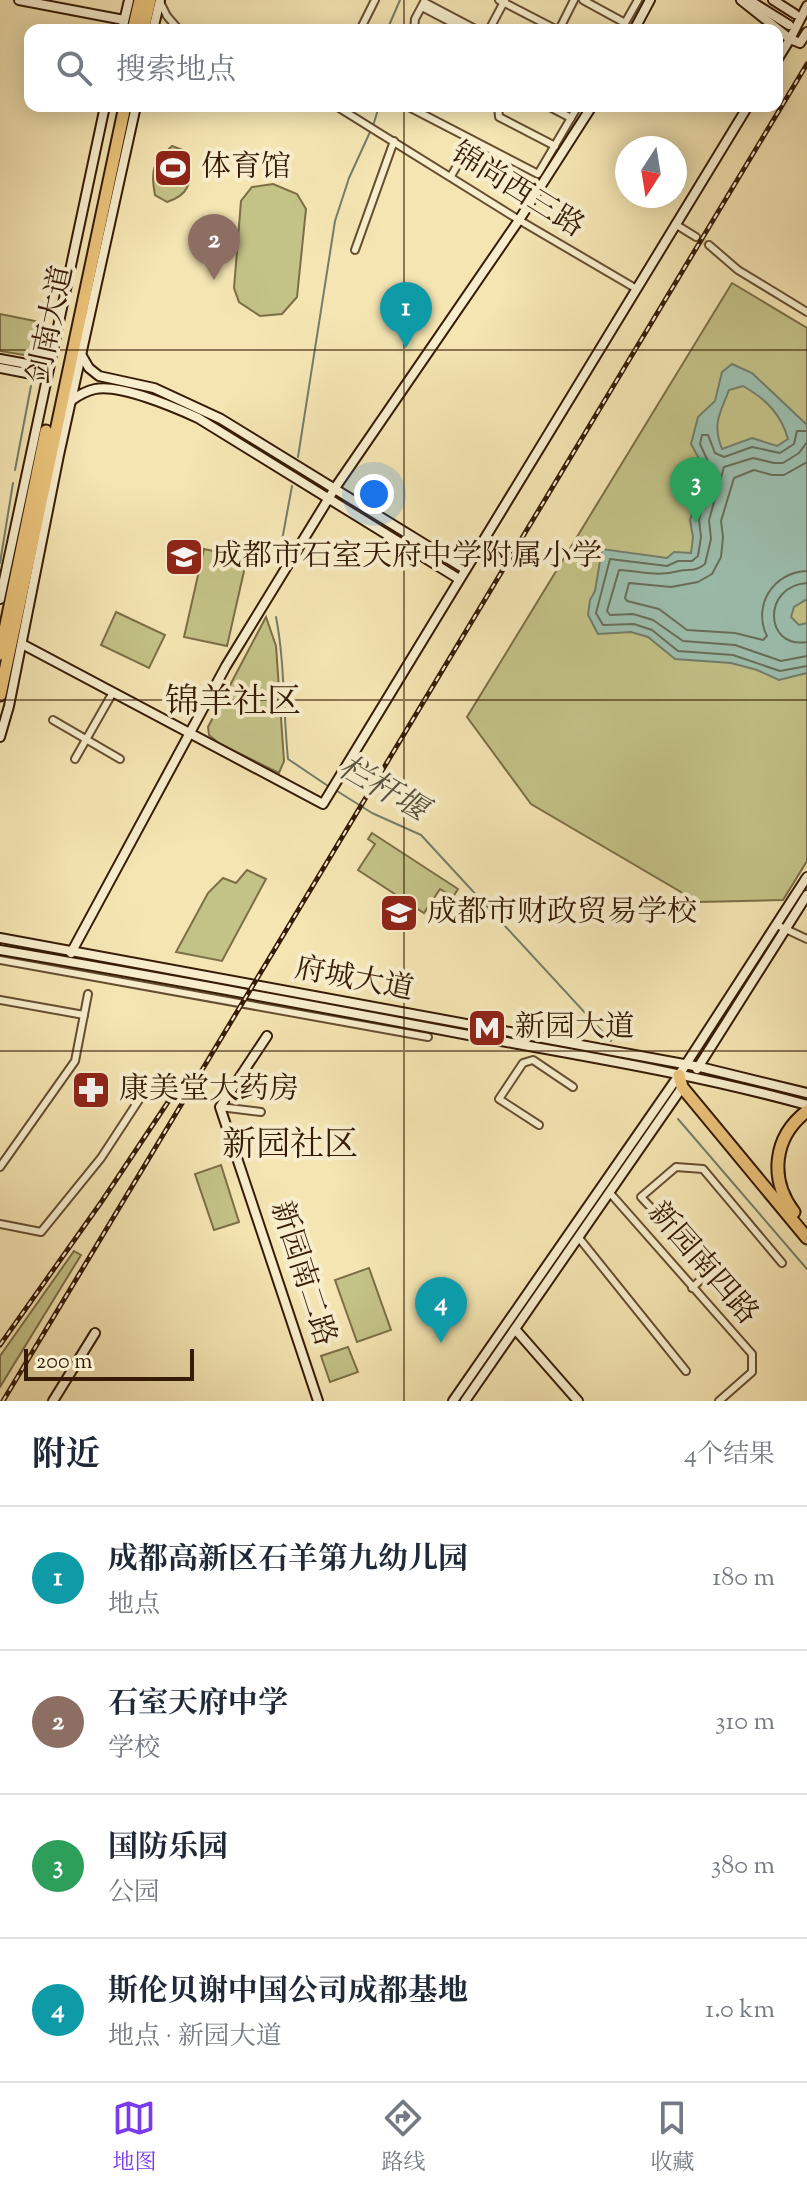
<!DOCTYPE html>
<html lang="zh">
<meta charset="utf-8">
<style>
:root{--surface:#fff;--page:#f6f6f7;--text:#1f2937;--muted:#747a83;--line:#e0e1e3;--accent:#7c3aed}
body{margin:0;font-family:"Sorts Mill Goudy","Noto Serif SC",serif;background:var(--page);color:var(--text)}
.compass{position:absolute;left:615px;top:136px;width:72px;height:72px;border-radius:50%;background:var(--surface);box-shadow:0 4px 20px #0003;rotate:192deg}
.scale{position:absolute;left:24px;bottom:20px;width:170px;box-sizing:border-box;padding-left:8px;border:4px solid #361b06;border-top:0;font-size:22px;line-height:28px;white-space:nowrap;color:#361b06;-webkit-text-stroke:6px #f8eecd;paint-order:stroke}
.you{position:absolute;left:374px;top:494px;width:28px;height:28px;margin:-20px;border:6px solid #fff;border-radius:50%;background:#1a73e8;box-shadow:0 0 0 12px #1a73e833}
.badge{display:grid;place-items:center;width:52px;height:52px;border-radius:50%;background:var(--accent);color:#fff;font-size:26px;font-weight:700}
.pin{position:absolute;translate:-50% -66px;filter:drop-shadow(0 2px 4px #0008)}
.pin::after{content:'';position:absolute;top:42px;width:28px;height:24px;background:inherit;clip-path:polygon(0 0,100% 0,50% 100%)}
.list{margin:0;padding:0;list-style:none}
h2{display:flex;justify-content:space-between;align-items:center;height:104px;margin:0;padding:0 32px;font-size:34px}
h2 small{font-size:26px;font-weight:400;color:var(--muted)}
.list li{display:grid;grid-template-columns:52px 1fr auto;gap:24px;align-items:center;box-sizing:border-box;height:144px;padding:0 32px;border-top:2px solid var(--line)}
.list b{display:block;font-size:30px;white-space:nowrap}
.list p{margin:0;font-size:26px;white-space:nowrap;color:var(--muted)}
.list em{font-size:26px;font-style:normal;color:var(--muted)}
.icon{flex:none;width:44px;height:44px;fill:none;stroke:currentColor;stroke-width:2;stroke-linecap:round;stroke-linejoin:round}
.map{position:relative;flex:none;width:807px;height:1401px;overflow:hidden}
.search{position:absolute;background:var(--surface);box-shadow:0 4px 20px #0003;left:24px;right:24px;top:24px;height:88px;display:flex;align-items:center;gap:20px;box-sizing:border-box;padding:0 28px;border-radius:16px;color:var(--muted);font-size:30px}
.sheet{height:680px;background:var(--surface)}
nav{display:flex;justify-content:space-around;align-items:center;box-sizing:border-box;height:112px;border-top:2px solid var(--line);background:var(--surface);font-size:22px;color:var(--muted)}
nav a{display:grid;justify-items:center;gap:4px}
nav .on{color:var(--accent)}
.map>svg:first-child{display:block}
.green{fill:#c3c287;stroke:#7c6e46;stroke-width:2}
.water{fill:#9cbfaf;stroke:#737d6b;stroke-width:2;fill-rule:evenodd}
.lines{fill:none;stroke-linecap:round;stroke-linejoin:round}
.shore{stroke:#696d5a;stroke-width:2}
.stream{stroke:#737d6b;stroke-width:2}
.street-tunnel{stroke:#cebd90;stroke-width:6;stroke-dasharray:6 3;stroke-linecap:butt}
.street-casing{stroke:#664e31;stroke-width:10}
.secondary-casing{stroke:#361b06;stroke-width:12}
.highway-casing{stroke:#361b06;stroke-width:15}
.street{stroke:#f8eecd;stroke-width:6}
.secondary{stroke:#f8eecd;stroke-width:8}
.highway{stroke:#eac279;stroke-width:11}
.rail-casing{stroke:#361b06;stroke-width:5}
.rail{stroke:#f8eecd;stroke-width:2;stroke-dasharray:6;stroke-linecap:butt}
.grid{fill:none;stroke:#361b06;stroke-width:2;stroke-opacity:0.55}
.labels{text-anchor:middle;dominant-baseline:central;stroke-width:8;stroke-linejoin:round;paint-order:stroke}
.poi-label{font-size:30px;fill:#361b06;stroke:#f8eecd;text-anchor:start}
.street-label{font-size:30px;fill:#361b06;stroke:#f8eecd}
.water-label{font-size:32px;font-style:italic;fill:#5a5441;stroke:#f8eecd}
.quarter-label{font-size:34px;fill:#361b06;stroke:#f8eecd}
</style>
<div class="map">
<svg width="807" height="1401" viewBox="0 0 807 1401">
<rect width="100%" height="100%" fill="#f4e5b2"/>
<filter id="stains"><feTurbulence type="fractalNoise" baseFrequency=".0025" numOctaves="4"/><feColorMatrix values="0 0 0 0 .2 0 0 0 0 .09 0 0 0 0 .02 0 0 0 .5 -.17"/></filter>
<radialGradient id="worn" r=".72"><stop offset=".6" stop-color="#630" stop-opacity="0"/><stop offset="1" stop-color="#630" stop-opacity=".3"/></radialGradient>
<g class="green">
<path d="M172,146L183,150L191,160C190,182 191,194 167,202L155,195C150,170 153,163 172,146Z"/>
<polygon points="273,184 297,194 306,209 297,297 282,314 260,316 239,302 234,288 241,201 252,187"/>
<polygon points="732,283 807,328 807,861 783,900 698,902 531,804 467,717"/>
<polygon points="0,314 45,323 39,354 36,357 0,351"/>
<polygon points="204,549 247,558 227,646 184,637"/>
<polygon points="116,612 165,635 149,668 101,645"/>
<polygon points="266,617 276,646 284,761 279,773 220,744 209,735 208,727"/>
<polygon points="372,833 458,889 453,897 440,889 424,913 358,870 375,844 368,839"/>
<polygon points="247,870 266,879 222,961 176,952 208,893 223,878 236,883"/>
<polygon points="221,1165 239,1222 214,1230 195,1174"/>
<polygon points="74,1251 81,1255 0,1387 0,1356"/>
<polygon points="369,1268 391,1330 357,1342 335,1280"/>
<polygon points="348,1347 358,1372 330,1382 321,1356"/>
</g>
<path class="water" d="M732,364L752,373L807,425V599L794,607L791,617L799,625L807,623V673L779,680L757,670L731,663L675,659L648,637L631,632L598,634L588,615L590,600L595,591L602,549L667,558L674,552L691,553L693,537L690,520L705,470L691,444L698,417L715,401L722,372ZM743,386C766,399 781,414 788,439L777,446L752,438L722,449C712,423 720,414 729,390Z"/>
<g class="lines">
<g class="shore">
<polyline points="807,431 797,431 794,444 780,453 752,447 724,457 715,453 708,435 702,435 700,444 712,470 699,520 701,537 698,556 692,561 678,561 667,566 610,559 596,613 603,625 634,624 652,630 678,651 733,655 780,671 807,666"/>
<path d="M807,442L799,453L783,463H774L753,458L724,467L709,520L711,539L705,564C695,572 690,569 679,571C656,577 642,571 619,570L607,611L610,615L633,614L653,620L683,641L735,645L781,661L807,656"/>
<path d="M807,462L784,475H772L754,470L734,478L721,521L723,537L721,557L712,574L698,582L671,587L629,583L625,598L627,601L659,609L687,630L735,633L763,640L767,636C752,606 773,572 807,571"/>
<path d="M807,583C762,586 764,649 807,642"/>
</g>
<g class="stream">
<polyline points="387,30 400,0"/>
<polyline points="373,126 379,106"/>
<polyline points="298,457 335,221 349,178 370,132"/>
<polyline points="15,470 31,386"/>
<polyline points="278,562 292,486"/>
<polyline points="0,563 13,483"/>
<path d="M276,617C285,663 283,711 288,759L331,788"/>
<polyline points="337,791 372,813 421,835 611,1041"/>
<polyline points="678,1119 807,1269"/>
</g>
<polyline class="street-tunnel" points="696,237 709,245"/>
<g class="street-casing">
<g id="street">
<polyline points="499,0 557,30"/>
<polyline points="583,0 625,23"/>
<polyline points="160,2 167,16 179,30"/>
<polyline points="424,2 477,30"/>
<polyline points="422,7 466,30"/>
<polyline points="360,30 375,0"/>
<polyline points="414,30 415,19 423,4"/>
<polyline points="489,30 505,0"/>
<polyline points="559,30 574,0"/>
<polyline points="621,30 638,0"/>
<polyline points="336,106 519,220 635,288"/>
<polyline points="407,106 538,174 578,106"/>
<polyline points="498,106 499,117 555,146"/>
<polyline points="548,106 571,118"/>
<polyline points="451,176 472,140"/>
<polyline points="675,224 696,237"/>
<polyline points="709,245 738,270 807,312"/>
<polyline points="355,250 394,141"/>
<polyline points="53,720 120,759"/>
<polyline points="75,759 112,694"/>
<polyline points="777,925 807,939"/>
<polyline points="0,960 428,1037"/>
<polyline points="0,1000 84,1015"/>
<polyline points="220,1107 261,1112"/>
<polyline points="539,1125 499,1099 523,1063 533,1060 573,1087"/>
<polyline points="0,1167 75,1061 88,994"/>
<polyline points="610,1193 752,1354 752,1372 719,1401"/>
<polyline points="0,1224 41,1232 101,1158 152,1080"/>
<polyline points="579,1238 686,1371"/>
<polyline points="692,1288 710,1271 641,1197 676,1167 703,1169 782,1263"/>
</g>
</g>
<g class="secondary-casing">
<g id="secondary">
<polyline points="19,0 124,20"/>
<polyline points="741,0 790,39 777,60"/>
<polyline points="749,0 789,25"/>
<polyline points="773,0 795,14"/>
<polyline points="807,6 790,39 800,43 807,32"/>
<polyline points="122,30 129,0"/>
<polyline points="153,30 160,0"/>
<polyline points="634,30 650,0"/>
<polyline points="82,356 89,368 99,376 154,388 221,419 465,569"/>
<polyline points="0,359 49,368"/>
<polyline points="0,368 47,377"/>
<path d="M72,400C79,395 86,391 95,389C120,384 174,407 198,418L459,579"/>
<polyline points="0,599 105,106"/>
<polyline points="22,644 323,804 748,106"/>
<polyline points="0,737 9,706 59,455 136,106"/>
<polyline points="0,938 700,1067 807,1093"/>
<path d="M0,950C160,977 320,1007 479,1037C589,1057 699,1075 807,1105"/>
<polyline points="71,953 226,666 335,488 519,220 592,106"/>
<polyline points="267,1036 220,1107 318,1401"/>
<polyline points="697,1069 807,895"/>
<polyline points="515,1329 578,1401"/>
<polyline points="53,1401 95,1333"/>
<polyline points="453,1401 679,1075 807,877"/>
<polyline points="465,1401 683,1086"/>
</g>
</g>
<g class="highway-casing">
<g id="highway">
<polyline points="133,30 140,0"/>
<polyline points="143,30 150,0"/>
<polyline points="0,654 46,431"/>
<polyline points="0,695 125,106"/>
<polyline points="679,1075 682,1087 807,1238"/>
<path d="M794,1212C769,1179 773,1137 807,1111"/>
</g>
</g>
<use href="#street" class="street"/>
<use href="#secondary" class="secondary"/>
<use href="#highway" class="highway"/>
<g class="rail-casing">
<g id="rail">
<polyline points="0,1345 102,1201 184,1078"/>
<polyline points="3,1401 807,64"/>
</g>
</g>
<use href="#rail" class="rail"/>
</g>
<path class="grid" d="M404,0V30M404,106V1401M0,350H807M0,700H807M0,1051H807"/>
<defs>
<g id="stadium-square" transform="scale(2)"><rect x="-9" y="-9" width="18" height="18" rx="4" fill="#8f2418" stroke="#f8eecd"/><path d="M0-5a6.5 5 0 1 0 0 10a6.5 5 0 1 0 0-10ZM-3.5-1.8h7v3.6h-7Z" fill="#fff"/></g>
<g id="school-square" transform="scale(2)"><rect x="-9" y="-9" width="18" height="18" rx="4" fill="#8f2418" stroke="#f8eecd"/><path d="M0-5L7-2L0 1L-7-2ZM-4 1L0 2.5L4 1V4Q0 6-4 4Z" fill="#fff"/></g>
<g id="metro-square" transform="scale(2)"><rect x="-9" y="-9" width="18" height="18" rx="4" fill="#8f2418" stroke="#f8eecd"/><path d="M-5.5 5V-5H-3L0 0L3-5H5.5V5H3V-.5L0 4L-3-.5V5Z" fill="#fff"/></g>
<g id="pharmacy-square" transform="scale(2)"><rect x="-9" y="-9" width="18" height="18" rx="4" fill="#8f2418" stroke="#f8eecd"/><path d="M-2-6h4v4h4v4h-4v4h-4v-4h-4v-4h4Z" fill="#fff"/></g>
</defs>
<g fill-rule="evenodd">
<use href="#stadium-square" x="173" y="168"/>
<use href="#school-square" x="184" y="557"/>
<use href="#school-square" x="399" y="913"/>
<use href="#metro-square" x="487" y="1028"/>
<use href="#pharmacy-square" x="91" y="1090"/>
</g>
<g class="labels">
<g class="poi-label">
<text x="201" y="168">体育馆</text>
<text x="212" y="557">成都市石室天府中学附属小学</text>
<text x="427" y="913">成都市财政贸易学校</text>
<text x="515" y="1028">新园大道</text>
<text x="119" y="1090">康美堂大药房</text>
</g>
<g class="street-label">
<text transform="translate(517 191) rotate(32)">锦尚西三路</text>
<text transform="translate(52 325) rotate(-78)">剑南大道</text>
<text transform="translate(354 980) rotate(11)">府城大道</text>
<text transform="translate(702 1264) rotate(49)">新园南四路</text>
<text transform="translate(302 1274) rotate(72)">新园南二路</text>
</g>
<g class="water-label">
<text transform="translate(382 790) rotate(30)">栏杆堰</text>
</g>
<g class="quarter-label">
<text x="233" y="703">锦羊社区</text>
<text x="290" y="1146">新园社区</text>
</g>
</g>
<rect width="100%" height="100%" filter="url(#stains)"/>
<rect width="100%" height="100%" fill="url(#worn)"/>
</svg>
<svg class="compass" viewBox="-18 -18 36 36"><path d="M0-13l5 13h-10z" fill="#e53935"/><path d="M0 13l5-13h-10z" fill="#747a83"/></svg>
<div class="scale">200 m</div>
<div class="you"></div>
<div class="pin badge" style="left:406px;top:348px;background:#0f9aa8">1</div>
<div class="pin badge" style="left:214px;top:280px;background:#8d6e63">2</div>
<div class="pin badge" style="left:696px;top:523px;background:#2e9e5b">3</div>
<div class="pin badge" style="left:441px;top:1343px;background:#0f9aa8">4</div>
<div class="search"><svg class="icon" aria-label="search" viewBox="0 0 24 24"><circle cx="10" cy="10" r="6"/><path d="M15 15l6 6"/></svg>搜索地点</div>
</div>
<section class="sheet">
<h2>附近<small>4个结果</small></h2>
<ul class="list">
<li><span class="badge" style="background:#0f9aa8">1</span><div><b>成都高新区石羊第九幼儿园</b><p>地点</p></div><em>180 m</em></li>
<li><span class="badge" style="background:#8d6e63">2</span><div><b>石室天府中学</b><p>学校</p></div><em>310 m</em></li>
<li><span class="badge" style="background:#2e9e5b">3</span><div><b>国防乐园</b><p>公园</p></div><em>380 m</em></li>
<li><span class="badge" style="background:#0f9aa8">4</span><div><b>斯伦贝谢中国公司成都基地</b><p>地点 · 新园大道</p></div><em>1.0 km</em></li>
</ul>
</section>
<nav>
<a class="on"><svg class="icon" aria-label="map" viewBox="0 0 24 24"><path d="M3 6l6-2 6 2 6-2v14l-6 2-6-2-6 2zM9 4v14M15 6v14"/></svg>地图</a>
<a><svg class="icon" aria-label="directions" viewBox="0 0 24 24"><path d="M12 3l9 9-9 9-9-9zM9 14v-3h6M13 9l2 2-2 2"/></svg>路线</a>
<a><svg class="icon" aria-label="saved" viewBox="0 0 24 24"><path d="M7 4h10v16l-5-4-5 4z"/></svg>收藏</a>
</nav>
